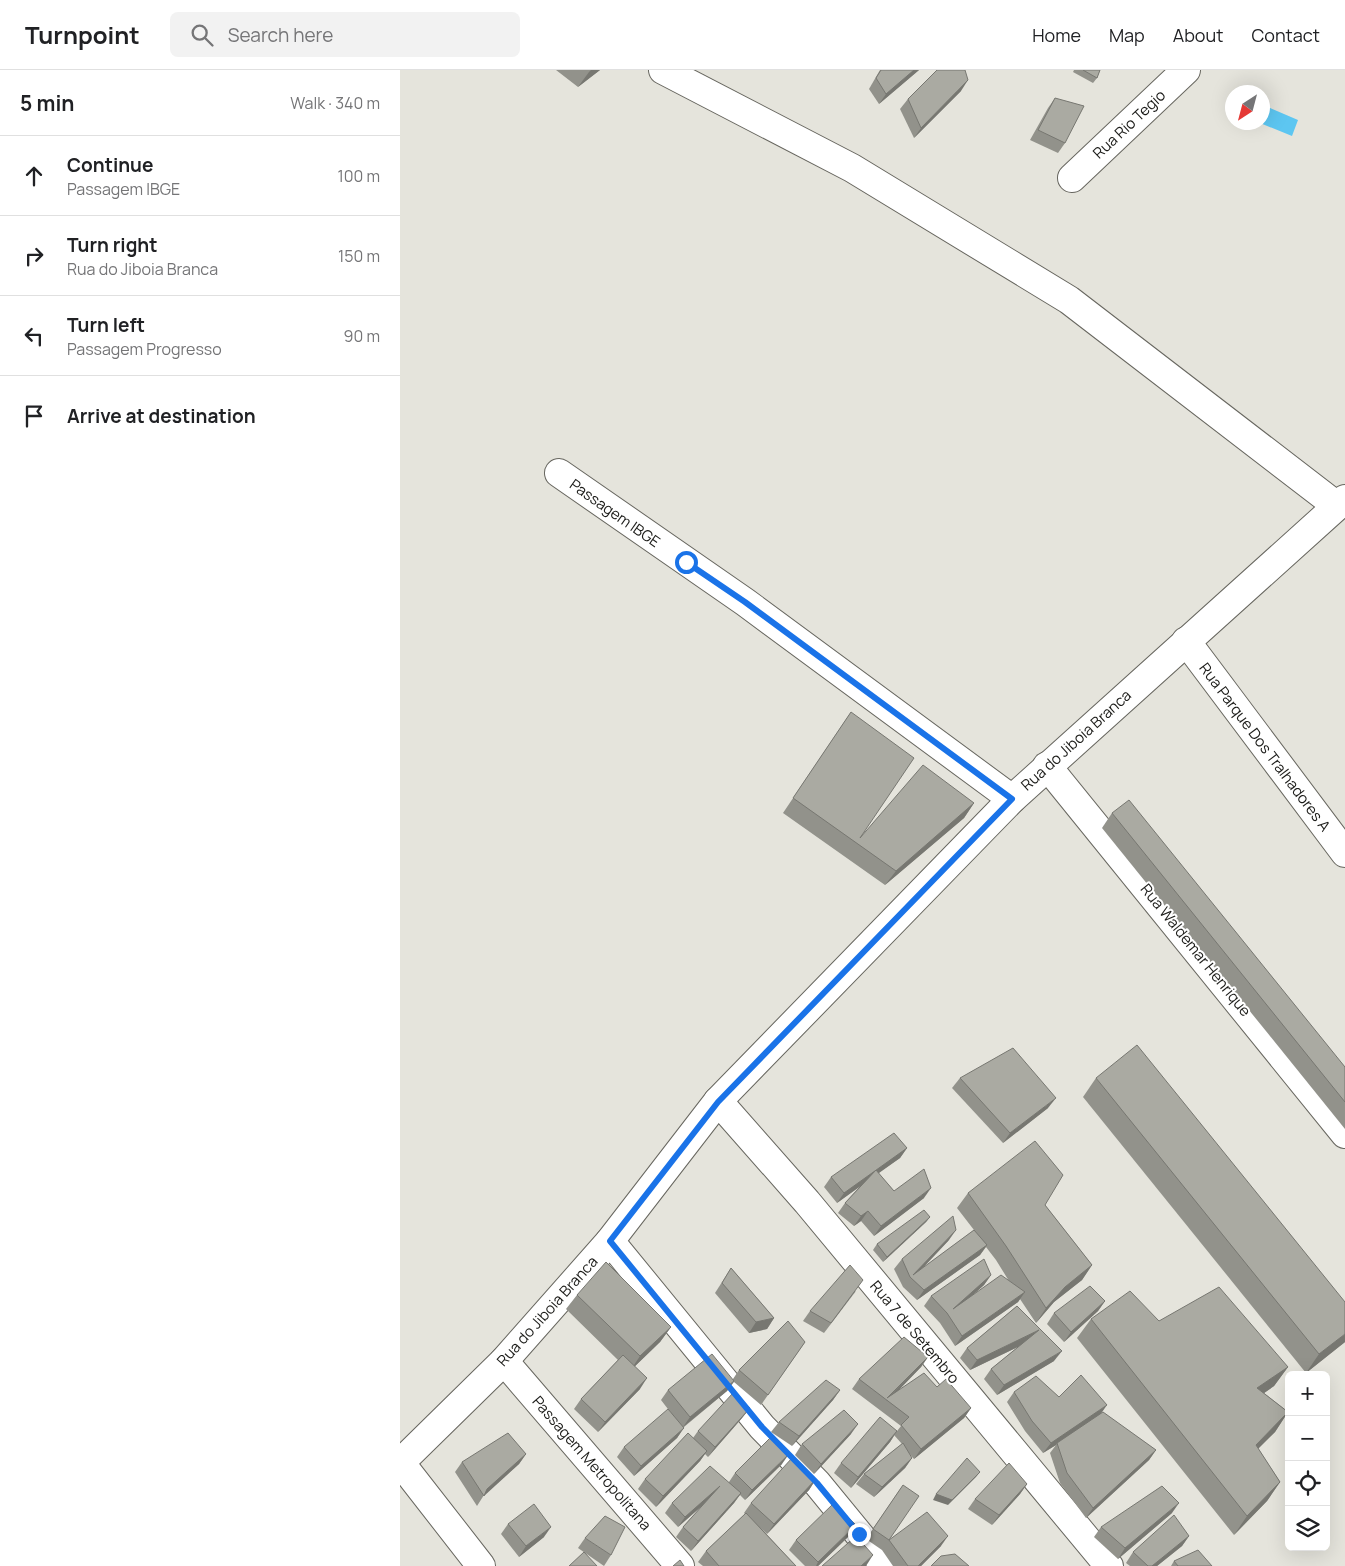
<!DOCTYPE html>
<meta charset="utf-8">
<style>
:root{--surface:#fff;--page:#f2f2f2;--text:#202124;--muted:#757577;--line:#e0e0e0}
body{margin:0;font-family:Manrope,sans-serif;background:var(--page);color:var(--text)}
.controls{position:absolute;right:15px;bottom:15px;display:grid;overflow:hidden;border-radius:8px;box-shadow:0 5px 20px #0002}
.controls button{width:45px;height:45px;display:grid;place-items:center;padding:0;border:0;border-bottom:1px solid var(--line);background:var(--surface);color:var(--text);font:25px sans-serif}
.compass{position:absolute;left:825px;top:15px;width:45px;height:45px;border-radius:50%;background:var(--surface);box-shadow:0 5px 20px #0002;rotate:216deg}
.stop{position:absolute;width:15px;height:15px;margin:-11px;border:4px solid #1a73e8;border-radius:50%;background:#fff}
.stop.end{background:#1a73e8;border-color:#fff;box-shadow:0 1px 5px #0008}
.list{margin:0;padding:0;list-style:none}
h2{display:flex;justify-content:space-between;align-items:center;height:65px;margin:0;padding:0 20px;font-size:21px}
h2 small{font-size:16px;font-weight:400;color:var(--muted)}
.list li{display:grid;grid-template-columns:32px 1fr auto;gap:15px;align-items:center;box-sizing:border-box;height:80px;padding:0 20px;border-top:1px solid var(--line)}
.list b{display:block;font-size:19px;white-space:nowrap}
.list p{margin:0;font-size:16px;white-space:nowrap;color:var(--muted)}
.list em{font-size:16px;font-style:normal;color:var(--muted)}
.icon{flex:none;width:28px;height:28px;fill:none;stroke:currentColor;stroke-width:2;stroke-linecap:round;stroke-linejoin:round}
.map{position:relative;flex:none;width:945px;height:1496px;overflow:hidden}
header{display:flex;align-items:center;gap:30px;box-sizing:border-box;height:70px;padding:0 25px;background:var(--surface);border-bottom:1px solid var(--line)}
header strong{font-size:24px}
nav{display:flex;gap:28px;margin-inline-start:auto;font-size:18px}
.search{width:350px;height:45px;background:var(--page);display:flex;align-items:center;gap:12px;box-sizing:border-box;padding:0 18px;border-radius:8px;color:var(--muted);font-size:19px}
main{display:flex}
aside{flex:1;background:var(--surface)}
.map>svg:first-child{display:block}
.water{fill:#5dc6f1}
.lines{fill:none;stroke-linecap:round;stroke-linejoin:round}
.minor-casing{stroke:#67665f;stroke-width:30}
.major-casing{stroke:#67665f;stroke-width:30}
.minor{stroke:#fff;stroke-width:28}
.major{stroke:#fff;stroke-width:28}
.wall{fill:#92928b}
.shaded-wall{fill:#777771}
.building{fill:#aaaaa2;stroke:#777771}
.route{stroke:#1a73e8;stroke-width:6}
.labels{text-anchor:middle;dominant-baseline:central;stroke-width:4;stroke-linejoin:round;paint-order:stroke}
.street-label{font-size:15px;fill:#1b1b18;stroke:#fff}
</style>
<header>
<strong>Turnpoint</strong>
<div class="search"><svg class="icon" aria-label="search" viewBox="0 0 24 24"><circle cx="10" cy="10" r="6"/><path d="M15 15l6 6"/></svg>Search here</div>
<nav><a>Home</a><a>Map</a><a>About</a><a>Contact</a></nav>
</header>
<main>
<aside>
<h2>5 min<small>Walk · 340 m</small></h2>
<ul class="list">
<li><svg class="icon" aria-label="ahead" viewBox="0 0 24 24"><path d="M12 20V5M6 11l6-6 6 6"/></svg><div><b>Continue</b><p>Passagem IBGE</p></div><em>100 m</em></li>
<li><svg class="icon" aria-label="right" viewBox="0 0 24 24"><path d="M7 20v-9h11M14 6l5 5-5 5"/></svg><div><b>Turn right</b><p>Rua do Jiboia Branca</p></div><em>150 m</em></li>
<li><svg class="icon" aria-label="left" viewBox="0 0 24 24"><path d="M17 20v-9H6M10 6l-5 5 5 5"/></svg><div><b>Turn left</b><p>Passagem Progresso</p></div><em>90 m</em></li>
<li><svg class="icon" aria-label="arrive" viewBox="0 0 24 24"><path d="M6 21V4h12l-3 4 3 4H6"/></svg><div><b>Arrive at destination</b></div></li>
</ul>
</aside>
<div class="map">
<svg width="945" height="1496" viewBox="0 0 945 1496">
<rect width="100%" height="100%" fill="#e5e4dc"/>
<polygon class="water" points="863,35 898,50 892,66 860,53 862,52"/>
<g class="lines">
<g class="minor-casing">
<g id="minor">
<polyline points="263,0 452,98 669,230 937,436"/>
<polyline points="672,108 786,0"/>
<polyline points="159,403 345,532 612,729"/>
<polyline points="786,571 945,783"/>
<polyline points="647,696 945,1064"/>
<polyline points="318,1031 407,1132 709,1496"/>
<polyline points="210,1171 362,1357 417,1413 485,1496"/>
<polyline points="104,1291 280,1496"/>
<polyline points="0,1392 81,1496"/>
</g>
</g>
<g class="major-casing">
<polyline id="major" points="0,1393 104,1291 210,1171 318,1031 612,729 945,429"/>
</g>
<use href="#minor" class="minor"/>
<use href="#major" class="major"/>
</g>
<g class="wall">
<polygon points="156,0 200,0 178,17"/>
<polygon points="480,0 519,0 479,34 469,19"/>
<polygon points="674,0 700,0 697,8 693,13 673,2"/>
<polygon points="561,21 514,68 500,39 508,29"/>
<polygon points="655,28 665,73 658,83 630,70 648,38"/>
<polygon points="451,642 460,768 574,733 564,748 485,815 383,743"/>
<polygon points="712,743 945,997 945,1059 702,758"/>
<polygon points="560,1008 648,1038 603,1073 552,1018"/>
<polygon points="696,1008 945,1272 906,1303 683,1027"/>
<polygon points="507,1078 500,1088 478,1103 494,1121 524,1128 474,1166 461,1151 454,1156 438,1143 445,1133 461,1115 437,1133 424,1117 431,1107"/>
<polygon points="568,1123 645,1135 692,1195 682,1210 654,1232 636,1253 620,1229 618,1232 555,1276 540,1253 524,1236 531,1226 591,1205 584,1215 572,1226 609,1211 596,1190 586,1177 580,1185 517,1230 503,1217 494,1199 502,1189 549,1170 522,1199 574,1160 557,1138"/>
<polygon points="530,1147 526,1152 483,1192 473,1180 477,1174"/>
<polygon points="331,1198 374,1248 367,1259 349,1263 315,1223"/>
<polygon points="456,1221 424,1263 403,1251 410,1241"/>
<polygon points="177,1225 271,1257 260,1272 235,1296 240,1319 198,1362 174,1339 181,1329 218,1290 166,1239"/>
<polygon points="705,1231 698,1241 664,1272 647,1254 654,1243"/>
<polygon points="617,1236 654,1291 597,1325 584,1309 591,1299 618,1277 570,1300 560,1288 567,1278"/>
<polygon points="691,1249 759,1251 888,1297 874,1316 864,1323 888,1342 875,1362 858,1378 880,1412 867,1431 834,1465 677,1268"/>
<polygon points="405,1272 361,1335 334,1312 327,1321 284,1357 277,1368 234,1406 217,1387 224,1377 271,1343 261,1330 268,1320 333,1309 339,1300"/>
<polygon points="528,1287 521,1297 497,1322 537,1317 571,1338 564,1348 514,1389 508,1382 512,1388 505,1398 474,1427 456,1414 464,1404 502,1374 494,1365 501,1356 452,1319 459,1309"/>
<polygon points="440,1320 433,1330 392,1376 371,1362 379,1352"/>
<polygon points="614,1322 659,1327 702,1343 756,1380 749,1390 686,1448 660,1413 650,1383 656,1375 643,1383 625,1361 607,1332"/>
<polygon points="350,1338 342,1348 308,1387 305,1384 300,1391 256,1437 238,1419 245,1409 293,1368 298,1361"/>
<polygon points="497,1361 490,1372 451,1418 434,1403 441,1393"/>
<polygon points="451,1364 414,1404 395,1385 402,1374"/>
<polygon points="126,1384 119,1394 84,1425 77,1436 55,1402 62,1392"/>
<polygon points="382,1394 345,1430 340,1425 334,1433 291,1481 276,1467 283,1457 303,1435 278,1457 265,1443 272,1433 329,1412 335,1403"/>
<polygon points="416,1409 409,1420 367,1464 360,1457 396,1496 303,1496 298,1492 306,1481 345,1444 344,1443 351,1433"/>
<polygon points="627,1414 620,1424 592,1455 568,1439 575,1429"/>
<polygon points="503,1415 489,1470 541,1476 521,1496 493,1496 482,1480 466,1469"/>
<polygon points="772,1443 718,1489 694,1467 701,1457"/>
<polygon points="108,1454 144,1467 119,1487 101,1464"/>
<polygon points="449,1466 418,1496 405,1496 389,1480 396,1470"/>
<polygon points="789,1466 782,1476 757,1496 730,1496 726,1493 733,1482"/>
<polygon points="185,1468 211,1485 204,1496 178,1478"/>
<polygon points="774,1491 812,1496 771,1496"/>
</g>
<g class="shaded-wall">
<polygon points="191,0 200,0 178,17 189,2"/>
<polygon points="514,0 519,0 479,34 486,24"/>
<polygon points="568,10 561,21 514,68 521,58"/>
<polygon points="574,733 564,748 485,815 496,801"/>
<polygon points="656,1028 648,1038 603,1073 610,1063"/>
<polygon points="507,1078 500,1088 437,1133 444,1123"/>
<polygon points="531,1118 524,1128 474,1166 481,1156"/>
<polygon points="468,1141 461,1151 454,1156 461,1146"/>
<polygon points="530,1147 526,1152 483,1192 487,1187"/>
<polygon points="556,1160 549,1170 512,1209 513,1205"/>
<polygon points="587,1175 580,1185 517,1230 524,1220"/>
<polygon points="692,1195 682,1210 654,1232 636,1253 646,1238 665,1217"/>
<polygon points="591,1205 584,1215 549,1246 553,1239"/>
<polygon points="625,1222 618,1232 555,1276 562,1266"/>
<polygon points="705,1231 698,1241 664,1272 671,1262"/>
<polygon points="374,1248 367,1259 349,1263 356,1252"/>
<polygon points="271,1257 260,1272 230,1301 240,1286"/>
<polygon points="639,1260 632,1270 570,1300 577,1290"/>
<polygon points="945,1264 945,1272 906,1303 919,1284"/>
<polygon points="662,1281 654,1291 597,1325 604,1315"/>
<polygon points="528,1287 521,1297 488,1331 486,1330"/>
<polygon points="888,1297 874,1316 844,1337 857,1318"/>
<polygon points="247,1308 240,1319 198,1362 205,1352"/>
<polygon points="334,1311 327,1321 283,1357 290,1347"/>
<polygon points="440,1320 433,1330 392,1376 399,1366"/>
<polygon points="707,1335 700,1345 657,1373 656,1375 643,1383 651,1373"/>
<polygon points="350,1338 342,1348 308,1387 315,1377"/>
<polygon points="571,1338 564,1348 514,1389 521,1379"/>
<polygon points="888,1342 875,1362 843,1394 856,1375"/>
<polygon points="458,1354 451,1364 414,1404 421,1394"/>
<polygon points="284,1358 277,1368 234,1406 241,1396"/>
<polygon points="497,1361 490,1372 451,1418 458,1407"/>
<polygon points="756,1380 749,1390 686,1448 693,1438"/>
<polygon points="307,1381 300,1391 256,1437 263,1426"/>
<polygon points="126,1384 119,1394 84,1426 87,1419"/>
<polygon points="389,1384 382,1394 345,1430 352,1420"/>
<polygon points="512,1388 505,1398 474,1427 482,1417"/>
<polygon points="580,1402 576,1407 548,1435 533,1430 536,1424"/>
<polygon points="416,1409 409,1420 367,1464 374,1454"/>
<polygon points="880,1412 867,1431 834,1465 847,1446"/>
<polygon points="627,1414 620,1424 592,1455 599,1445"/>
<polygon points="320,1416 313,1426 278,1457 285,1447"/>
<polygon points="341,1423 334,1433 291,1481 298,1471"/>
<polygon points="779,1433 772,1443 718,1489 725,1478"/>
<polygon points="456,1455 449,1466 418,1496 416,1496 418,1492"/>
<polygon points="151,1457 144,1467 119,1487 126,1476"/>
<polygon points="548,1466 541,1476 521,1496 518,1496"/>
<polygon points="789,1466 782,1476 757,1496 752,1496"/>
<polygon points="473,1485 466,1496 461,1496"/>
</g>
<g class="building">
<polygon points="481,0 514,0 486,24 476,8"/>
<polygon points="537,0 565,0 568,10 521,58 508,29"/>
<polygon points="683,0 700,0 697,8"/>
<polygon points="655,28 684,36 665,73 638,60"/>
<polygon points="451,642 514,688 460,768 523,695 574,733 496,801 393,728"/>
<polygon points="729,730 945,997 945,1032 712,743"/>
<polygon points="737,975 945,1232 945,1264 919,1284 696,1008"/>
<polygon points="613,978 656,1028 610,1063 560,1008"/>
<polygon points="494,1063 507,1078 444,1123 431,1107"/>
<polygon points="635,1071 663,1105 645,1135 692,1195 665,1217 646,1238 606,1176 568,1123"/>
<polygon points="524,1099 531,1118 481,1156 468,1141 461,1146 445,1133 476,1100 494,1121"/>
<polygon points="524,1140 530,1147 487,1187 477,1174"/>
<polygon points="553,1146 556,1160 513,1205 574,1160 587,1175 524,1220 510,1207 502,1189"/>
<polygon points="584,1189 591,1205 553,1239 601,1205 625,1222 562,1266 547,1243 531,1226"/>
<polygon points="206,1192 271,1257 240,1286 177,1225"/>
<polygon points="450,1195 463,1210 431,1253 410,1241"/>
<polygon points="331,1198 374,1248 356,1252 322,1213"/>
<polygon points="690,1216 705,1231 671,1262 654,1243"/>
<polygon points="819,1217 888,1297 857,1318 888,1342 856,1375 880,1412 847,1446 691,1249 730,1221 759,1251"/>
<polygon points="617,1236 662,1281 604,1315 591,1299 639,1260 577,1290 567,1278"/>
<polygon points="388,1251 405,1272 368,1325 339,1300"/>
<polygon points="504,1267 528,1287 487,1328 524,1303 537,1317 546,1309 571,1338 521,1379 501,1355 509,1347 459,1309"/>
<polygon points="312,1284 334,1311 290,1347 268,1320"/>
<polygon points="223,1285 247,1308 205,1352 181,1329"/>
<polygon points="681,1305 707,1335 651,1373 632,1351 614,1322 636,1306 659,1327"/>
<polygon points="426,1310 440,1320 399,1366 379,1352"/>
<polygon points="333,1323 350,1338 315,1377 298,1361"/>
<polygon points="268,1339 284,1358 241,1396 224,1377"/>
<polygon points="444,1340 458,1354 421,1394 402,1374"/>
<polygon points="703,1342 756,1380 693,1438 667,1403 657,1373"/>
<polygon points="480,1347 497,1361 458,1407 441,1393"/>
<polygon points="108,1363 126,1384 87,1419 84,1426 62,1392"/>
<polygon points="288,1363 307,1381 263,1426 245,1409"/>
<polygon points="371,1367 389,1384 352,1420 335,1403"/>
<polygon points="503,1373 512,1388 482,1417 464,1404"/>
<polygon points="392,1388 416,1409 374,1454 351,1433"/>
<polygon points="567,1388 580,1402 552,1430 536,1424"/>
<polygon points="609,1393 627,1414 599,1445 575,1429"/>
<polygon points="310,1396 341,1423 298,1471 283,1457 320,1416 285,1447 272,1433"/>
<polygon points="503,1415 519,1426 489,1470 527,1442 548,1466 518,1496 508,1496 489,1470 473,1459"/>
<polygon points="762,1416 779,1433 725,1478 701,1457"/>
<polygon points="434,1433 456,1455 418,1492 396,1470"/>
<polygon points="134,1434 151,1457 126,1476 108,1454"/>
<polygon points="346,1443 396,1496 319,1496 306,1481"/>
<polygon points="774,1445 789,1466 752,1496 748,1496 733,1482"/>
<polygon points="205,1446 225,1457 211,1485 185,1468"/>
<polygon points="456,1466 473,1485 461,1496 422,1496"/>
<polygon points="798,1480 812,1496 778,1496 774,1491"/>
<polygon points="184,1482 197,1496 169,1496"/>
<polygon points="555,1484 569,1496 531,1496 541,1486"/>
<polygon points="280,1490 284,1496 273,1496"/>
</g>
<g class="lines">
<polyline class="route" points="286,492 345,532 612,729 318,1032 210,1171 362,1357 417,1413 459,1464"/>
</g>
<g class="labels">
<g class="street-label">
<text transform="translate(729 54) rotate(-43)">Rua Rio Tegio</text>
<text transform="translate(215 443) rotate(35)">Passagem IBGE</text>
<text transform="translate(676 670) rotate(-42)">Rua do Jiboia Branca</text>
<text transform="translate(865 677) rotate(53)">Rua Parque Dos Tralhadores A</text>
<text transform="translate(796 880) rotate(51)">Rua Waldemar Henrique</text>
<text transform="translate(147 1241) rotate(-48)">Rua do Jiboia Branca</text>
<text transform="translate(515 1262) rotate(50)">Rua 7 de Setembro</text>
<text transform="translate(192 1393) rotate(49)">Passagem Metropolitana</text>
</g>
</g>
</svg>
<div class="controls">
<button>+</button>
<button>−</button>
<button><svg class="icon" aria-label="locate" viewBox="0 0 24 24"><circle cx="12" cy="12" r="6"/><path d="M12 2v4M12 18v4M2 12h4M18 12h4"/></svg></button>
<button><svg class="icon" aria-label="layers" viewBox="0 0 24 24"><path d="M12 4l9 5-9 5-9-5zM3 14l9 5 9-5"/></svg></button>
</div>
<svg class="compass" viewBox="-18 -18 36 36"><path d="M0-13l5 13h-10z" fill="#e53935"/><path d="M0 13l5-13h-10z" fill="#757577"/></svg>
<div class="stop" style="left:286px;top:492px"></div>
<div class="stop end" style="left:459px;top:1464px"></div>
</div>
</main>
